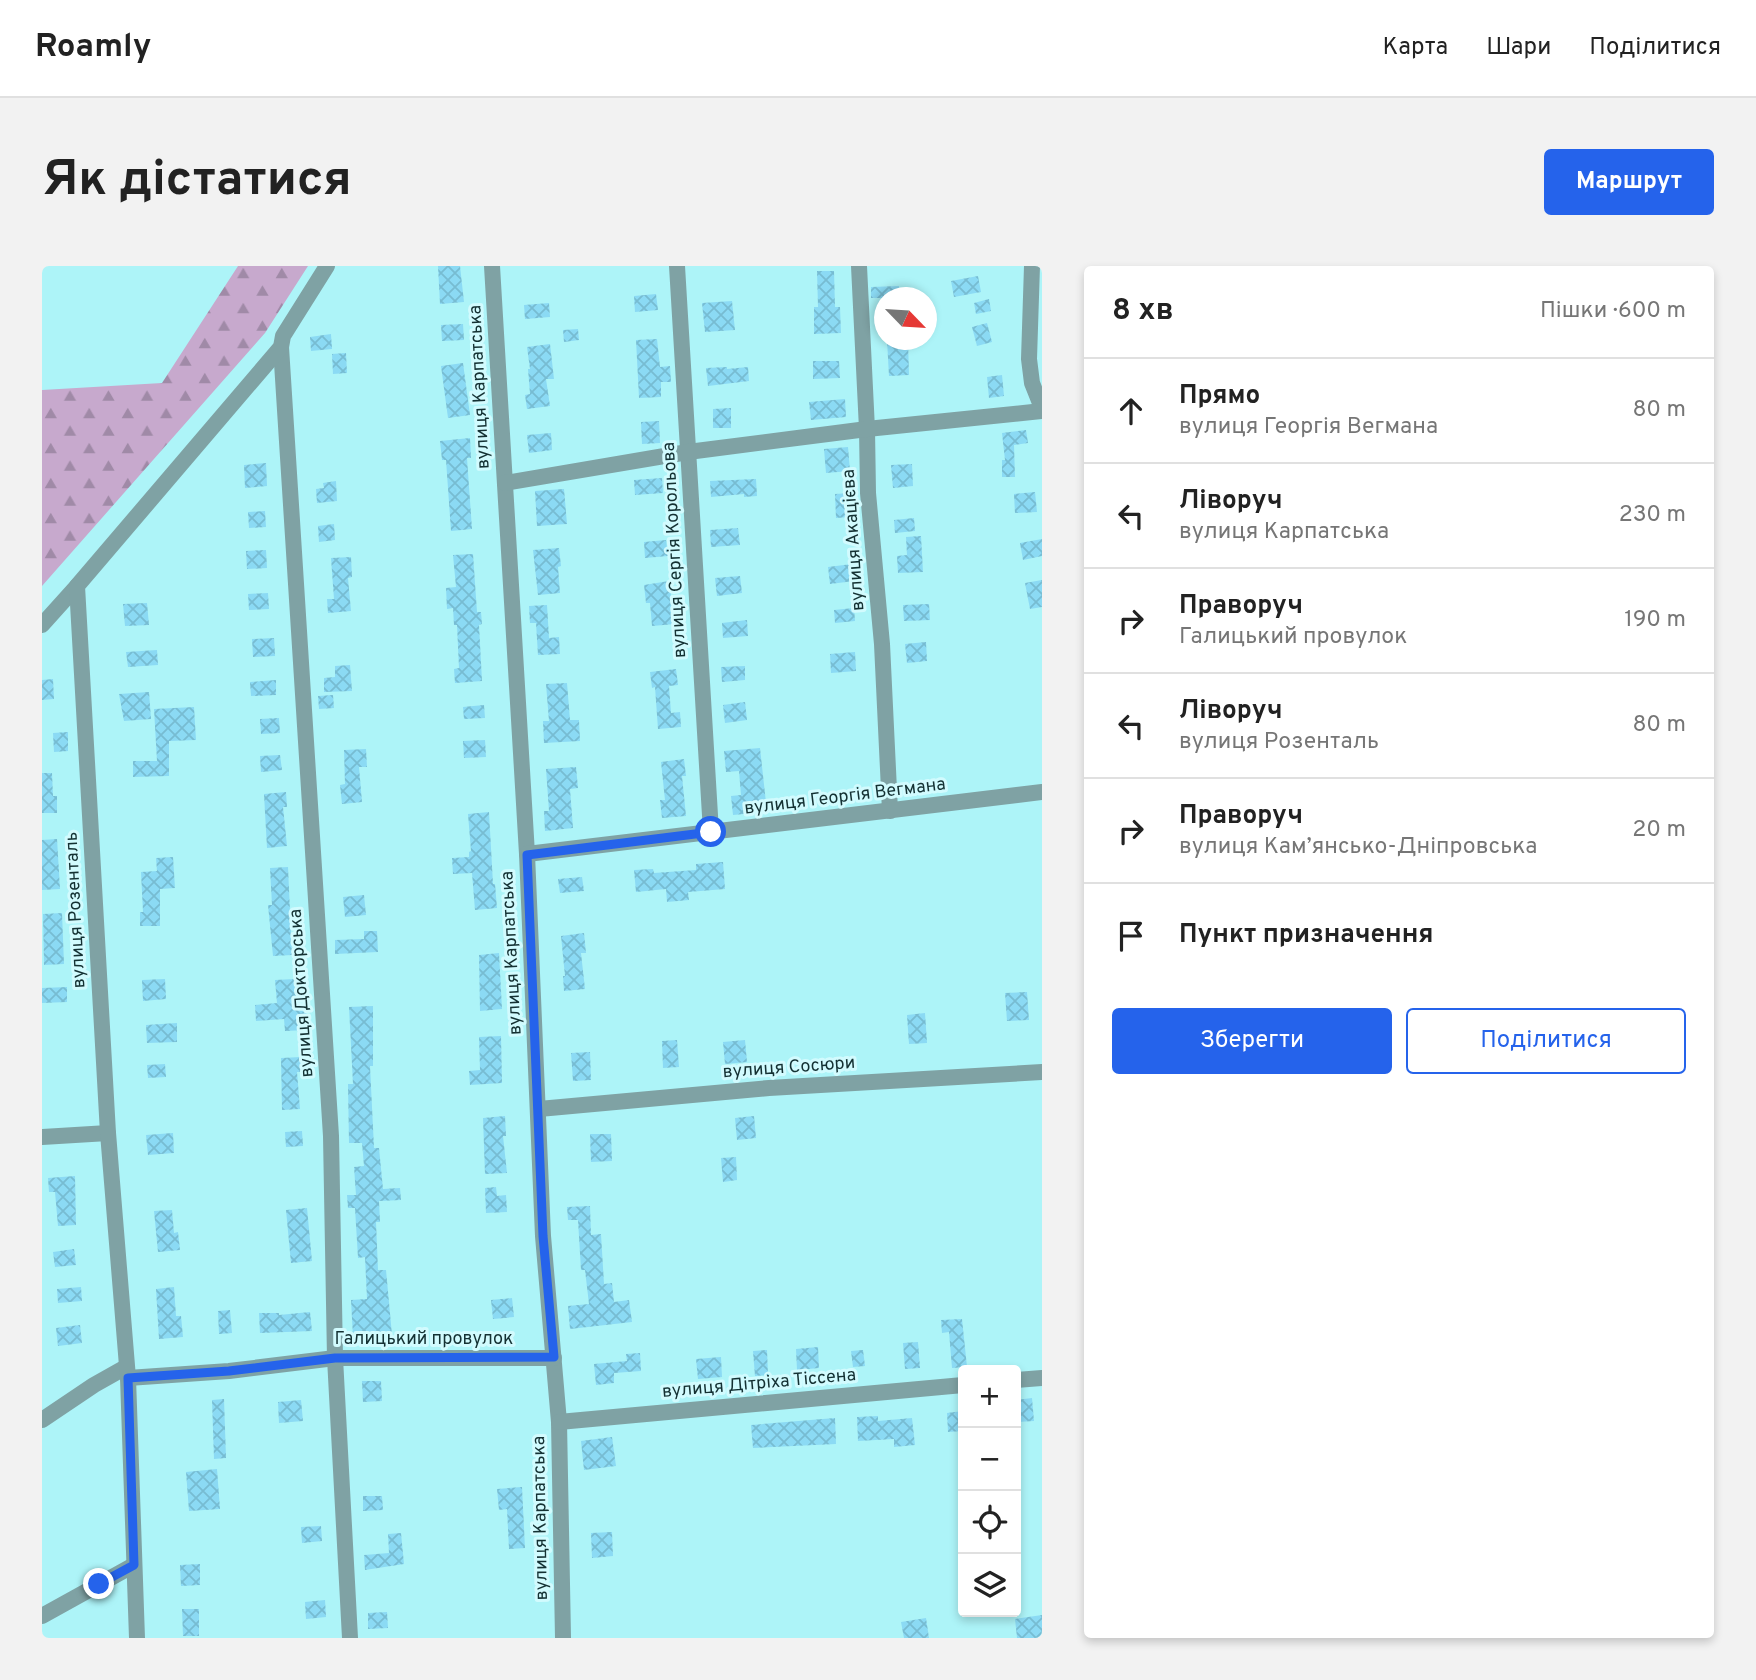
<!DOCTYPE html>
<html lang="uk">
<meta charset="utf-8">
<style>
:root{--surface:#fff;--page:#f2f2f2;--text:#222;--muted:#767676;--line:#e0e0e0;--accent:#2563eb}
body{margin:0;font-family:Overpass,sans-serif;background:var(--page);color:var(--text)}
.controls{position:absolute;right:21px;bottom:21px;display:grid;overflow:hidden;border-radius:7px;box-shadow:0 4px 10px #0003}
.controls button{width:63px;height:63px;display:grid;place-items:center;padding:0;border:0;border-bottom:2px solid var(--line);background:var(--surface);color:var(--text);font:35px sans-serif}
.compass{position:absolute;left:832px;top:21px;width:63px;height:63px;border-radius:50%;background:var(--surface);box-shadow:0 4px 10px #0003;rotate:115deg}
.stop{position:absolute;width:21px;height:21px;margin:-16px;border:5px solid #2563eb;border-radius:50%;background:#fff}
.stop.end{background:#2563eb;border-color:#fff;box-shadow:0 2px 7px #0008}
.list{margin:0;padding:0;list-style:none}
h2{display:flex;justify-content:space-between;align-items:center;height:91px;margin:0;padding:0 28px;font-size:30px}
h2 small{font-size:23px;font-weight:400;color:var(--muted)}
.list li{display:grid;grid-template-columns:46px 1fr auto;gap:21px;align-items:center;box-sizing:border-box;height:105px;padding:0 28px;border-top:2px solid var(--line)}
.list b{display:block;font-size:26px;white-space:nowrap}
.list p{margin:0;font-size:23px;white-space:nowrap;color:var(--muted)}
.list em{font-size:23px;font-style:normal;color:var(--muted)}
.actions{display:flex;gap:14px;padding:21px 28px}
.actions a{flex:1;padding:16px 0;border:2px solid var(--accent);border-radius:7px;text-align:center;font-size:24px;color:var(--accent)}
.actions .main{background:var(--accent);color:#fff}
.icon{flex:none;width:38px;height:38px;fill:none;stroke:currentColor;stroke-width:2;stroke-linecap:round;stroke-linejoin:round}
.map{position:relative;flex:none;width:1000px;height:1372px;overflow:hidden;border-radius:7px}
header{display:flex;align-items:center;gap:42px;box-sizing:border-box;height:98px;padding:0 35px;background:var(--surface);border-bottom:2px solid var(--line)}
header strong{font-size:33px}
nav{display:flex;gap:38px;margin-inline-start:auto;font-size:24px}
.intro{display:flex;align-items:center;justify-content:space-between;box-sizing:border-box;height:168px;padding:0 42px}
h1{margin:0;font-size:49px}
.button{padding:18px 32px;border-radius:7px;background:var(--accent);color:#fff;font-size:24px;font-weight:700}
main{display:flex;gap:42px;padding:0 42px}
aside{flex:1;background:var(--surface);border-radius:7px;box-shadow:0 4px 10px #0003}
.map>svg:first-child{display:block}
.forest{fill:url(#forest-firs)}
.building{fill:url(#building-cross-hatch)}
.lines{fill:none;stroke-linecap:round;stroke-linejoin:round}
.street{stroke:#7fa2a4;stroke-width:16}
.route{stroke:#2563eb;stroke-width:9}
.labels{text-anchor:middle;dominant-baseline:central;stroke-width:6;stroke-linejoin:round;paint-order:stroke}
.street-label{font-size:18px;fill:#143133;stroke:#d2fbfe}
</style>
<header>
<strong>Roamly</strong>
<nav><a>Карта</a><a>Шари</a><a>Поділитися</a></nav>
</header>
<div class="intro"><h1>Як дістатися</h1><a class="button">Маршрут</a></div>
<main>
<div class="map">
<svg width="1000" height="1372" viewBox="0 0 1000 1372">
<defs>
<pattern id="forest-firs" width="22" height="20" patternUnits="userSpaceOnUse" patternTransform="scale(1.75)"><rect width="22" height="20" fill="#c7a9cd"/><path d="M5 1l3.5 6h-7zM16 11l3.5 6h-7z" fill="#a08aa7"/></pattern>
<pattern id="building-cross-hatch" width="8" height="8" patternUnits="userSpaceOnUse" patternTransform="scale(1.75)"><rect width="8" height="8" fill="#8bdaf4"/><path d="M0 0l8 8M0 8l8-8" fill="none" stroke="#77bcd2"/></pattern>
</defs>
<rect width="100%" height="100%" fill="#adf4f8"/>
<polygon class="forest" points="196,0 266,0 223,67 0,320 0,124 120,117"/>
<g class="building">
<polygon points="396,0 418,0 422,36 398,38"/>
<polygon points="775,5 792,5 793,41 798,41 799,67 772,68 772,41 776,41"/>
<polygon points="936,10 939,26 912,31 909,15"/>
<polygon points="857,20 858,32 829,32 829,21"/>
<polygon points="614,28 616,44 593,46 592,30"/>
<polygon points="947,33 949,45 934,48 932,37"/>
<polygon points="690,35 693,64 663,66 660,37"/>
<polygon points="507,37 508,51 483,53 482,39"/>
<polygon points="945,57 950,76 935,80 930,61"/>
<polygon points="421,58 422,74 400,75 399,59"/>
<polygon points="536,63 537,74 522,76 521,64"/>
<polygon points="289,68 290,83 269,85 268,71"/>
<polygon points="615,73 618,101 628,100 629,116 619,116 619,131 597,132 594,74"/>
<polygon points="845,74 866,74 867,109 847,110"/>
<polygon points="508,78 512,113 504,113 508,140 485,143 483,129 488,128 486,103 488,103 485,81"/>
<polygon points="304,87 305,107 291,108 290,88"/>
<polygon points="771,95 797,95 798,112 771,113"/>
<polygon points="421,97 428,149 406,152 399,100"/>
<polygon points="685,101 685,103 706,101 707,115 666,120 664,102"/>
<polygon points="960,109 962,130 947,132 945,111"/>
<polygon points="803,133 804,151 769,154 767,136"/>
<polygon points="689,142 689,162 671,162 671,143"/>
<polygon points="617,155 618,177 600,178 599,156"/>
<polygon points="984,164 986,177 972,179 973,211 960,211 960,194 963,194 960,167"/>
<polygon points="509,167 510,184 487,187 485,169"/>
<polygon points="428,172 429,192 425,192 430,263 409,265 404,194 400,194 398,175"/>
<polygon points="806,181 808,205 784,207 782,183"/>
<polygon points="224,197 225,220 203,222 202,199"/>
<polygon points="870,198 871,220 851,222 849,199"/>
<polygon points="620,212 621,227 593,229 592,214"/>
<polygon points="714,213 715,230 702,231 702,228 669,231 668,215"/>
<polygon points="294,215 295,235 275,237 274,223 282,222 281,217"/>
<polygon points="522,223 525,258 495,260 493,225"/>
<polygon points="993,226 995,246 973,247 972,228"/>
<polygon points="808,227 809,251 794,252 793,228"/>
<polygon points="223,245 224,261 207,262 206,246"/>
<polygon points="872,252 873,265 853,267 852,254"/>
<polygon points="292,258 293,274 277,276 276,260"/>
<polygon points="696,262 698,279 669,281 668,264"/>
<polygon points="879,270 881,306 856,307 855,290 865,289 864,271"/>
<polygon points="1000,273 1000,290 981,294 978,277"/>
<polygon points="624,274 626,290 603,292 602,276"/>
<polygon points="517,282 519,300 516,301 518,327 496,329 491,284"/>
<polygon points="224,284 225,302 205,303 204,285"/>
<polygon points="431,288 435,346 439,346 440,358 437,359 440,415 413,417 412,403 417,402 415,359 412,359 411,342 405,343 404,322 414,321 411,289"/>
<polygon points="309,291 310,311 306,312 309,345 286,347 285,333 292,333 289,292"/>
<polygon points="810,298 812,315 788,318 786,301"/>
<polygon points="698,310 700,327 675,330 673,312"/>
<polygon points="1000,314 1000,341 988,343 983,317"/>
<polygon points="627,315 633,358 610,360 608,337 604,337 602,319"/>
<polygon points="226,327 227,343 207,344 206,328"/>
<polygon points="105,337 107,359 83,360 81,338"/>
<polygon points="887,338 888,354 862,355 861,339"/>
<polygon points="505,339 507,372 517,371 518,388 496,389 494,357 488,357 487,340"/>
<polygon points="812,342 813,355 793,357 792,344"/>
<polygon points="705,354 706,370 681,372 680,357"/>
<polygon points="232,372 233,390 211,391 210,373"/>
<polygon points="884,376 885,395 865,397 863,378"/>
<polygon points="115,384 116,399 86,401 84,386"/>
<polygon points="813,386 814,405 789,407 788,388"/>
<polygon points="308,399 310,425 282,426 282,412 293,411 293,400"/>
<polygon points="703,400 703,414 680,416 679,401"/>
<polygon points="634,403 636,419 627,420 629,447 638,446 639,461 616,463 613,421 610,422 608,406"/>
<polygon points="11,413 12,433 0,434 0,414"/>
<polygon points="234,414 234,429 209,430 208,416"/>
<polygon points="525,417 528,454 537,454 538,475 502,477 501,455 507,455 504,418"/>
<polygon points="107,426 109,453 82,455 77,428"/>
<polygon points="291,429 292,442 277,443 276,430"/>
<polygon points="703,436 705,454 683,457 681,439"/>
<polygon points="442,439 443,452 422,453 421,441"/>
<polygon points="152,441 154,474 127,475 127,510 91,511 91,495 115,495 112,443"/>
<polygon points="237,452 238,467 219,468 218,453"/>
<polygon points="26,466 26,485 12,486 11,467"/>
<polygon points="443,474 444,491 422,492 421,475"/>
<polygon points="718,482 725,546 691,549 689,530 699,529 697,505 684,506 682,485"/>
<polygon points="324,483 325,501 317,501 320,536 300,538 298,519 303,518 302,484"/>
<polygon points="238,489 240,504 219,506 218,490"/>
<polygon points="642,493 644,510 640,510 644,550 620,552 618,534 623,534 619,496"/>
<polygon points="534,501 536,522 528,523 531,562 503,565 502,545 507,545 504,503"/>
<polygon points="0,507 10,507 11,530 15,530 15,547 0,547"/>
<polygon points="244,526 245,541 241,541 245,580 225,582 222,528"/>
<polygon points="447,546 451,618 453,618 455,642 433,644 430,607 411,608 410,592 427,591 427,586 429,585 426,548"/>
<polygon points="15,573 18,623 0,624 0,574"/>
<polygon points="131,591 133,622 118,623 118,660 98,660 98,646 101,646 99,606 115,605 114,592"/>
<polygon points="681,596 683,623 646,626 647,634 625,636 624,623 594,626 592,604 611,603 612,607 654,604 654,598"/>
<polygon points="246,601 250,689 231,690 226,639 230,639 228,602"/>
<polygon points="540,611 542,625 518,627 516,613"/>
<polygon points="322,629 324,649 303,651 301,631"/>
<polygon points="20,647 22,698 2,699 1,648"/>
<polygon points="322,665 335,665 336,686 293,688 293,674 322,673"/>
<polygon points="542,667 544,687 539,687 543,723 522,725 521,710 523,710 519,670"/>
<polygon points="457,687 460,743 438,745 437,689"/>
<polygon points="123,713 124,733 101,735 100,714"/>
<polygon points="253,713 255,740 264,740 265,764 243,765 242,753 214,755 213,739 235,737 233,714"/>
<polygon points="25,721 25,736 0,737 0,722"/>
<polygon points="985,726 987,754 965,755 963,727"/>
<polygon points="331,740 331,800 328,800 332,882 337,882 341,923 358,922 359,934 337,935 338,956 334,956 336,1004 344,1004 350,1069 311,1071 309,1034 325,1033 323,991 316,992 313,942 306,942 305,929 314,929 312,901 322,900 320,877 307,877 306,818 311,818 307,741"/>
<polygon points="883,747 885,777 867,778 865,749"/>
<polygon points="135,757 135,776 105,777 104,759"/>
<polygon points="459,770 460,817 428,819 427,805 438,804 437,771"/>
<polygon points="635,774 637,801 621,802 620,775"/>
<polygon points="703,774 705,796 683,798 681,776"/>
<polygon points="548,786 549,814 531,815 529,787"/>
<polygon points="259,791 260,806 255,806 258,843 240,844 239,792"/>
<polygon points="123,798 124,811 106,812 105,799"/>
<polygon points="463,850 464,870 461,870 465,907 443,908 441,852"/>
<polygon points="712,850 714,872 695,874 693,852"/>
<polygon points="260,865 261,880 244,881 243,866"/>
<polygon points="131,867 132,887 106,889 104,869"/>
<polygon points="548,868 569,868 570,895 549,896"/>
<polygon points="694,891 695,914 681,916 679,892"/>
<polygon points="33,910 34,959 16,960 13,926 7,926 6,912"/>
<polygon points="454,921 455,930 464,929 465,946 444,947 443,922"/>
<polygon points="548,940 549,969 559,968 562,1018 570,1017 572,1036 587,1034 590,1056 528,1063 526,1040 547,1038 543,1004 539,1004 536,954 526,954 525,941"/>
<polygon points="265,942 270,995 249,997 244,944"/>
<polygon points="130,944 132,967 136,966 138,984 116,986 112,945"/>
<polygon points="32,983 34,999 13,1001 11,986"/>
<polygon points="39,1021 40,1035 16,1037 15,1023"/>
<polygon points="132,1021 134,1050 139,1050 141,1071 117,1073 114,1023"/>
<polygon points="470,1032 472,1051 451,1053 449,1034"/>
<polygon points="188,1044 190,1067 177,1068 176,1045"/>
<polygon points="268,1046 270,1065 218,1067 217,1047 237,1047 237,1049"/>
<polygon points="920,1053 925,1101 910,1102 907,1066 900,1067 899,1054"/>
<polygon points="38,1059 40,1077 16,1080 14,1062"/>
<polygon points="876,1076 878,1102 863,1103 861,1077"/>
<polygon points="776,1081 777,1102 755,1104 754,1083"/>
<polygon points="725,1084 726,1109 713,1110 711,1085"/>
<polygon points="821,1084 823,1100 811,1101 809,1085"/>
<polygon points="598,1087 599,1105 572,1107 572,1117 554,1119 552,1098 585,1095 584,1088"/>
<polygon points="679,1091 680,1111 656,1113 654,1093"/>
<polygon points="320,1115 339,1115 340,1135 321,1136"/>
<polygon points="990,1132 992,1155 976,1156 974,1134"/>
<polygon points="182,1133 184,1192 172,1193 170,1134"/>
<polygon points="259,1134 261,1155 237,1157 236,1136"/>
<polygon points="921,1145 921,1165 906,1166 905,1147"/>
<polygon points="836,1150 836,1155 870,1152 873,1179 852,1181 852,1173 816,1175 815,1151"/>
<polygon points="793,1152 794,1178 711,1182 709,1159"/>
<polygon points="570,1171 574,1200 542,1204 539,1175"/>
<polygon points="175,1203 178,1243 147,1245 144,1206"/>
<polygon points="480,1221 483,1282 467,1283 465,1243 457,1244 455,1223"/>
<polygon points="321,1230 340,1230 341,1244 321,1245"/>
<polygon points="279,1260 280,1275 260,1277 259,1261"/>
<polygon points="570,1266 571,1290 550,1292 549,1267"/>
<polygon points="359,1267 362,1298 323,1304 322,1289 347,1287 346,1268"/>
<polygon points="158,1298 158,1319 139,1320 138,1299"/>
<polygon points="283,1334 284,1351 264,1353 263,1336"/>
<polygon points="140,1343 157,1343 157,1370 141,1370"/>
<polygon points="345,1346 346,1362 326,1363 326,1347"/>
<polygon points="1000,1349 1000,1372 975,1372 973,1353"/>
<polygon points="884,1352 887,1372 862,1372 859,1356"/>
</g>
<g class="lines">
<g class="street">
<polyline points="450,0 485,588 501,970 517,1156 521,1372"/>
<polyline points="635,0 669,566"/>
<polyline points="817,0 825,163 826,227 840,378 848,545"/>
<polyline points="990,0 987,93 990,117 1000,142"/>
<polyline points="239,81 289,870 293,1092 308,1372"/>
<polyline points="463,217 646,186 825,163 1000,145"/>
<polyline points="0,359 35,320"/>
<polyline points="485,588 1000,526"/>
<polyline points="497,843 727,822 1000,806"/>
<polyline points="0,871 66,867"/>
<polyline points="86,1112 187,1105 293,1092 512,1092"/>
<polyline points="974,1114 1000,1112"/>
<polyline points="0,1154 52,1119 84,1101"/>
<polyline points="517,1156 921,1119"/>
<polyline points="0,1350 92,1299"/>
<polyline points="95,1372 86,1112 66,867 35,320 239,81 241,70 285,0"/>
</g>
</g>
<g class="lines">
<polyline class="route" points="57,1318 92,1299 86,1112 187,1105 293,1092 512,1091 501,970 485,589 669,566"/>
</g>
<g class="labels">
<g class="street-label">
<text transform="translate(438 121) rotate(-93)">вулиця Карпатська</text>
<text transform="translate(812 274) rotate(-94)">вулиця Акацієва</text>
<text transform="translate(633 284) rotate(-93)">вулиця Сергія Корольова</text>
<text transform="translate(803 531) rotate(-7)">вулиця Георгія Вегмана</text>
<text transform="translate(34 644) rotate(-93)">вулиця Розенталь</text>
<text transform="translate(470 687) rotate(-93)">вулиця Карпатська</text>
<text transform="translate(260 727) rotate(-94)">вулиця Докторська</text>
<text transform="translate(747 802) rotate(-4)">вулиця Сосюри</text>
<text x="382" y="1073">Галицький провулок</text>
<text transform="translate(717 1118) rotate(-5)">вулиця Дітріха Тіссена</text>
<text transform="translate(499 1252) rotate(-91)">вулиця Карпатська</text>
</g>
</g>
</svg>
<div class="controls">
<button>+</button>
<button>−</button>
<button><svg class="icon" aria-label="locate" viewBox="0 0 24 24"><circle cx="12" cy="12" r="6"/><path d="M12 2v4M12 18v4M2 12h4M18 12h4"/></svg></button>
<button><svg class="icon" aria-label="layers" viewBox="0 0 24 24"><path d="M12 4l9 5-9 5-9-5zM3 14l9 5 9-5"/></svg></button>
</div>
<svg class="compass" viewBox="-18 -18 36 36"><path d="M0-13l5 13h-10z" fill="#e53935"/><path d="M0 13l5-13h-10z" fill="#767676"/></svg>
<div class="stop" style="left:669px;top:566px"></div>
<div class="stop end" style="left:57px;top:1318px"></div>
</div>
<aside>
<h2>8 хв<small>Пішки · 600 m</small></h2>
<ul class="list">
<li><svg class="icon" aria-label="ahead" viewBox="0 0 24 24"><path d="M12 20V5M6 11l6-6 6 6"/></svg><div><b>Прямо</b><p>вулиця Георгія Вегмана</p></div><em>80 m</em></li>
<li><svg class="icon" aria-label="left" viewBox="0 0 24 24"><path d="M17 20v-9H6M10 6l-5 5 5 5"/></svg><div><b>Ліворуч</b><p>вулиця Карпатська</p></div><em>230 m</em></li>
<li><svg class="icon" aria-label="right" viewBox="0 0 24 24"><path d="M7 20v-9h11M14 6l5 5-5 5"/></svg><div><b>Праворуч</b><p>Галицький провулок</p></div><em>190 m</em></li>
<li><svg class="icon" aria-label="left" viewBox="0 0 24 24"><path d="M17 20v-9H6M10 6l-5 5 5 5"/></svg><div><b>Ліворуч</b><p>вулиця Розенталь</p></div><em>80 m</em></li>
<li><svg class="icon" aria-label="right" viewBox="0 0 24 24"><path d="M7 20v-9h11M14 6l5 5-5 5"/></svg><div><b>Праворуч</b><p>вулиця Кам’янсько-Дніпровська</p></div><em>20 m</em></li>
<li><svg class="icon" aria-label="arrive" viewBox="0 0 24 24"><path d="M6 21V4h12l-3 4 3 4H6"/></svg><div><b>Пункт призначення</b></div></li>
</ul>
<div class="actions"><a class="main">Зберегти</a><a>Поділитися</a></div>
</aside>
</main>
